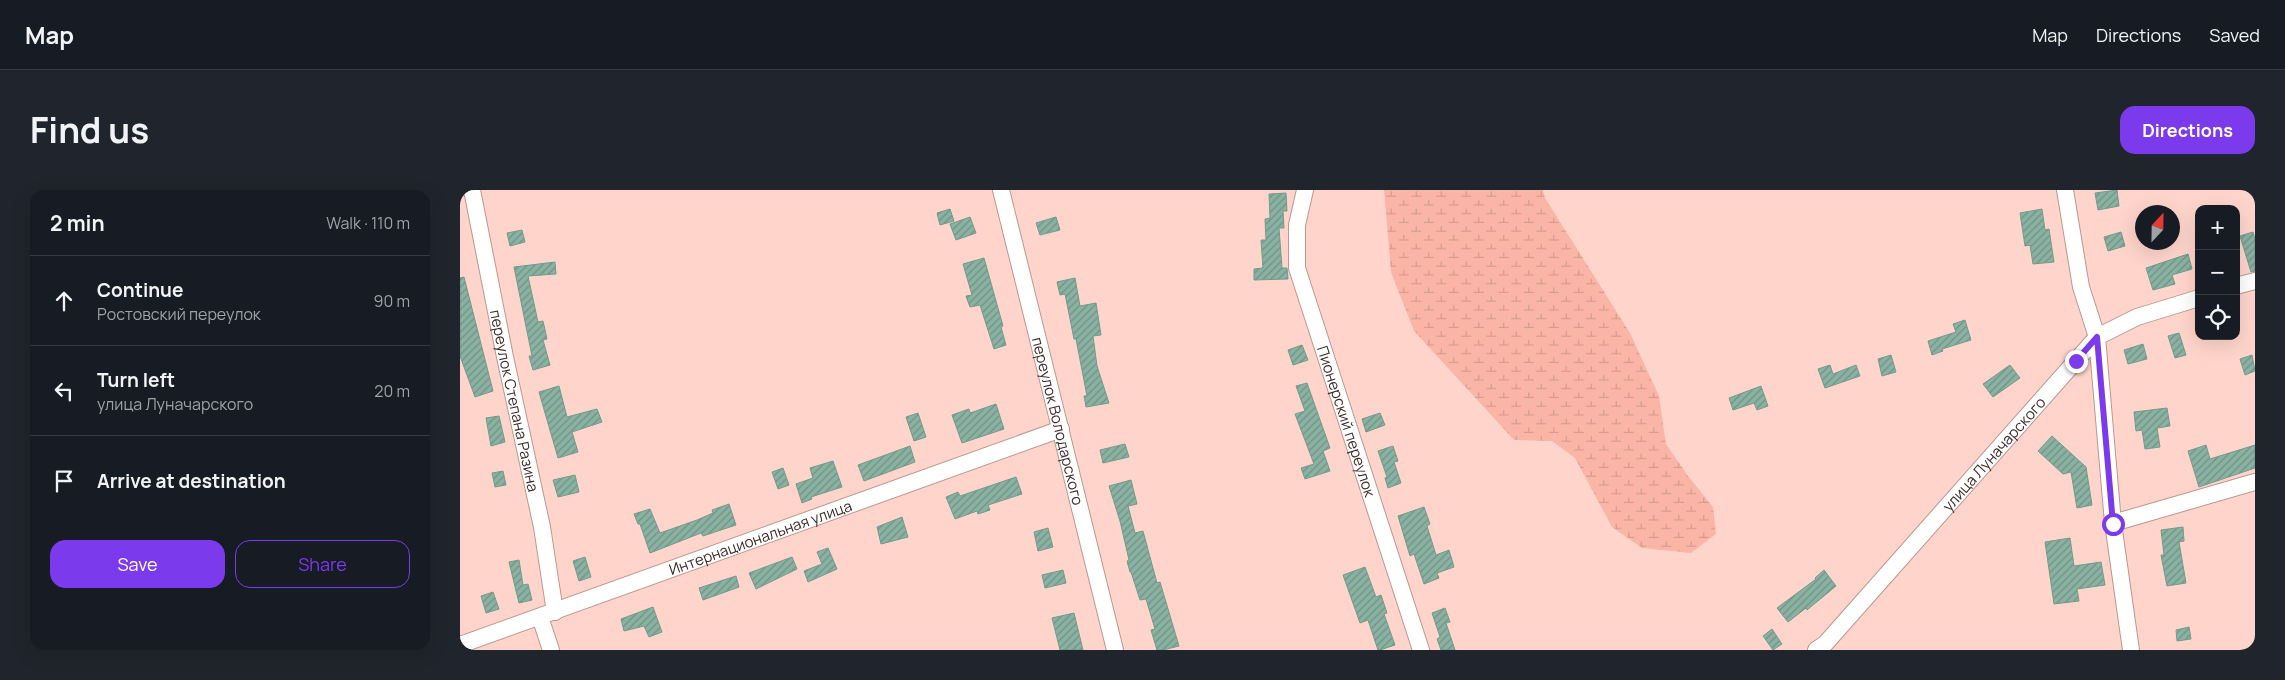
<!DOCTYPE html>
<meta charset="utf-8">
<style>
:root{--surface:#171b24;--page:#20242c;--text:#f1f3f6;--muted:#9ea1a6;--line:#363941;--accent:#7c3aed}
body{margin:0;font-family:Manrope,sans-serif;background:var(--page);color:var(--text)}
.controls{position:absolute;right:15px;top:15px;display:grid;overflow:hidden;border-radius:10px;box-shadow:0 5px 20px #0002}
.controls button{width:45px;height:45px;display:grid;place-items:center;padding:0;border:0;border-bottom:1px solid var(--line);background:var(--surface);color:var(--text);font:25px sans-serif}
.compass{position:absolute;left:1675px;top:15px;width:45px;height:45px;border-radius:50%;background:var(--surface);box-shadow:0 5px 20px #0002;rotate:22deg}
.stop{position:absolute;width:15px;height:15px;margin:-11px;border:4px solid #7c3aed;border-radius:50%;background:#fff}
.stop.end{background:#7c3aed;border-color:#fff;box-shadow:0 1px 5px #0008}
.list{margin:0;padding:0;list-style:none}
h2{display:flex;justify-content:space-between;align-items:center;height:65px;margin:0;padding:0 20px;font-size:21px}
h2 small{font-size:16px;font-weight:400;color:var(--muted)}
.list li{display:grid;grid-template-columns:32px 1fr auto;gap:15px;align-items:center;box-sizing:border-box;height:90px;padding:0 20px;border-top:1px solid var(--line)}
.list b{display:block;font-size:19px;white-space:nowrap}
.list p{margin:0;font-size:16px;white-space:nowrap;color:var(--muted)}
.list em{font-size:16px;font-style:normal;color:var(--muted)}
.actions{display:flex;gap:10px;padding:15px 20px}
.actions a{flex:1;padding:11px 0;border:1px solid var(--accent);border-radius:15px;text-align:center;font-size:18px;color:var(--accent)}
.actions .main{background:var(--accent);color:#fff}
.icon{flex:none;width:28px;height:28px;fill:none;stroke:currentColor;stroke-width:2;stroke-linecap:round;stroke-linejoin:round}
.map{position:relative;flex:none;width:1795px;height:460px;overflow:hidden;border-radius:15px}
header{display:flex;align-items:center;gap:30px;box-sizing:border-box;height:70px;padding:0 25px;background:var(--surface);border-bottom:1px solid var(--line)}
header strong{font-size:24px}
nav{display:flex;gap:28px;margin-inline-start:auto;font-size:18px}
.intro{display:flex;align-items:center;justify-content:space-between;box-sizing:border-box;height:120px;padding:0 30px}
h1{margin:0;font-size:35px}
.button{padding:12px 22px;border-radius:15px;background:var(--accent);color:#fff;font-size:18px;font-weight:700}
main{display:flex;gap:30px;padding:0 30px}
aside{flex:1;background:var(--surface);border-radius:15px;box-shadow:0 5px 20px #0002}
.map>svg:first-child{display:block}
.wetland{fill:url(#wetland-marsh)}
.building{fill:url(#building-hatch);stroke:#739a8c}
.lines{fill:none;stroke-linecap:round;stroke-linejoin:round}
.minor-casing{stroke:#bd968d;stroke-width:18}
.minor{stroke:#fff;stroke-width:16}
.route{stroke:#7c3aed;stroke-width:6}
.labels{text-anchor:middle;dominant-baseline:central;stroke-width:4;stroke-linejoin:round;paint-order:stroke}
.street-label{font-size:15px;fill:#3c2c29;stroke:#ffd5cb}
</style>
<header>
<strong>Map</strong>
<nav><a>Map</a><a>Directions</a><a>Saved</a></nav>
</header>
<div class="intro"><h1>Find us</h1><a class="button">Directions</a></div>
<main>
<aside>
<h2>2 min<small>Walk · 110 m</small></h2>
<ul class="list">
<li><svg class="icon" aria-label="ahead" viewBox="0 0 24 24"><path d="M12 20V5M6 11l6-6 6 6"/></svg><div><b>Continue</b><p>Ростовский переулок</p></div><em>90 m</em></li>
<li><svg class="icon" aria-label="left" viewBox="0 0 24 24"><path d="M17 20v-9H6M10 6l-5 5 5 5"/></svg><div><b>Turn left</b><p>улица Луначарского</p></div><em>20 m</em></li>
<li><svg class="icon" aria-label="arrive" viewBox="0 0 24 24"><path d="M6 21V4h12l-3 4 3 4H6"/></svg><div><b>Arrive at destination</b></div></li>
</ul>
<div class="actions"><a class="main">Save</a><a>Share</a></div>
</aside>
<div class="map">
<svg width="1795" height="460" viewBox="0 0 1795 460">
<defs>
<pattern id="wetland-marsh" width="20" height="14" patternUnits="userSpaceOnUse" patternTransform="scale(1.25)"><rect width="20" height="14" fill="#fab5a6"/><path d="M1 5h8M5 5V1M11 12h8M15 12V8" fill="none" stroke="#d79c8f"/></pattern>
<pattern id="building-hatch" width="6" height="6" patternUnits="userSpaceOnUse" patternTransform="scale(1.25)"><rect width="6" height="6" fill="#89b2a2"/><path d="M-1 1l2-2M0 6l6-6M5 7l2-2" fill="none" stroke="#719184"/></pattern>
</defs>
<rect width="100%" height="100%" fill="#ffd5cb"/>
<polygon class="wetland" points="924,0 1083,0 1085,8 1170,143 1199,206 1206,254 1228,286 1253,317 1256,344 1231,363 1182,358 1152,337 1115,268 1092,251 1054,250 954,141 931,82"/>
<g class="building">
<polygon points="1657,0 1659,16 1638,20 1635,3"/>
<polygon points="826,3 827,21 823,21 824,38 819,38 822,78 827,78 828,89 794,90 794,79 803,78 801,50 806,50 805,29 810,28 809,4"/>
<polygon points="490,19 494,31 480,35 477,23"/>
<polygon points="1582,19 1585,40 1589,39 1594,72 1573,74 1570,55 1565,56 1560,23"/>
<polygon points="510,27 516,43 496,50 490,34"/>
<polygon points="596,27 600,40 580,45 576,33"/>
<polygon points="62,40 65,52 50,56 47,43"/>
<polygon points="1661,42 1665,56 1648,61 1644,47"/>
<polygon points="1793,42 1795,49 1795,81 1791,82 1780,46"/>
<polygon points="1728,64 1732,79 1712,85 1715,94 1693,100 1686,78"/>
<polygon points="524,68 543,136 541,137 546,155 534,159 520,115 510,117 506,106 512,105 503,74"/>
<polygon points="95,72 96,84 68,86 78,132 83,131 87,149 83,150 90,175 73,180 69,166 72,166 54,77"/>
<polygon points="4,87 33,201 15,207 0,166 0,88"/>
<polygon points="615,88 620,116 636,113 641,145 633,146 637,176 649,213 626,217 624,206 627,206 616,149 614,149 605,104 600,105 597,92"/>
<polygon points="1505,130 1511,150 1482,159 1483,161 1472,165 1468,151 1496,142 1493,134"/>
<polygon points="1719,143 1726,165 1715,168 1708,146"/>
<polygon points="1683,154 1687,169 1668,174 1664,160"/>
<polygon points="842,155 848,170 833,175 828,160"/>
<polygon points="1431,165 1436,182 1422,186 1418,169"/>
<polygon points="1792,165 1795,181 1785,185 1780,169"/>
<polygon points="1370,175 1373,184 1396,175 1400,186 1365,198 1358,179"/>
<polygon points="1550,175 1560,188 1533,207 1523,194"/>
<polygon points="847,193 870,258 863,261 870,281 845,289 841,278 854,274 835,224 845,221 836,196"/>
<polygon points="99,196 107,227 137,219 142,232 112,242 118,262 98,268 79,202"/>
<polygon points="1301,196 1308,216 1297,220 1294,213 1273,220 1269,208"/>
<polygon points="536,214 544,239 502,253 492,225 509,219 510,223"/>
<polygon points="1707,218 1710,236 1697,238 1700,257 1685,259 1682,240 1676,241 1674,222"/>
<polygon points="458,223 466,247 454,251 446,227"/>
<polygon points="920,223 925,235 906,242 902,229"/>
<polygon points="39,226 45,252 31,256 26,228"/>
<polygon points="1592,246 1626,277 1632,315 1617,318 1611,282 1603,284 1578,261"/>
<polygon points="665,254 669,267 643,273 640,260"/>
<polygon points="1746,255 1750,269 1795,255 1795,278 1739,297 1728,261"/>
<polygon points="450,256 455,272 404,291 398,275"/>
<polygon points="933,256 938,271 934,272 941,293 928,298 925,288 927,287 918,261"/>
<polygon points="373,271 382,297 351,307 352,309 342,313 336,294 353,288 350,278"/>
<polygon points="323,278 329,295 318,299 312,282"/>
<polygon points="43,281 46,295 35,297 32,283"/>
<polygon points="115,285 119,302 98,307 93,290"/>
<polygon points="556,287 562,304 528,315 530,320 518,324 517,321 495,329 486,307 498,302 500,306"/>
<polygon points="671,290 677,314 668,316 675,343 683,341 697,393 700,392 719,456 703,460 697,460 691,440 695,439 686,409 680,410 671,382 670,382 667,371 669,370 660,331 649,296"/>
<polygon points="269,314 276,335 243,346 241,343 190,363 180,334 178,334 174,324 190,319 200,343 237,330 253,323 252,320"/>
<polygon points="964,317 970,334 967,336 976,365 989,360 994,377 977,383 979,388 964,394 954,364 950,366 938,326"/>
<polygon points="442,327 448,347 421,354 417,337"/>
<polygon points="1723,337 1724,351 1719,352 1726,393 1707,396 1701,365 1704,365 1701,340"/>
<polygon points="588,338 593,357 578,361 574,342"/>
<polygon points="1610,348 1614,376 1641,372 1645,395 1617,399 1619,411 1594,414 1585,352"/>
<polygon points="368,358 377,379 348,392 344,381 362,374 357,362"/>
<polygon points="125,367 131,387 119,391 113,371"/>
<polygon points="332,367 337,379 296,399 289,383"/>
<polygon points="59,370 63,395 68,394 72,410 59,413 49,372"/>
<polygon points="905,377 916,407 921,405 927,423 924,424 935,455 920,460 918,460 908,430 900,433 883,385"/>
<polygon points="603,380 606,393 585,398 582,385"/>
<polygon points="1364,380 1376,396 1347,420 1346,418 1328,432 1317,418 1356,389 1355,388"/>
<polygon points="276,386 279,397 243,410 239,398"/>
<polygon points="33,402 39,419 26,423 21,406"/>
<polygon points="193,417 202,442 189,447 184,436 164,441 161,429"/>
<polygon points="985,418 990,432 986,433 995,460 981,460 977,449 980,447 972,423"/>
<polygon points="614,423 623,460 600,460 592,428"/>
<polygon points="1729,437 1731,449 1717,451 1716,440"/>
<polygon points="1312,439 1322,454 1313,460 1303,446"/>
</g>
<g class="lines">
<g class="minor-casing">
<g id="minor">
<path id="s1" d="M12,0L45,167L82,337L95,422"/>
<path id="s2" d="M541,0L655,460"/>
<path id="s3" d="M845,0L837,35V78L961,460"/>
<polyline points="1605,0 1621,97 1637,147 1653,333 1671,460"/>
<polyline points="1776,96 1795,91"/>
<polyline points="1653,333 1795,292"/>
<polyline points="80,427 91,460"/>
<path id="s4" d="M0,455L601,239"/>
<path id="s5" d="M1356,460L1365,454L1637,147L1677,127L1739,108"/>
</g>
</g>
<use href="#minor" class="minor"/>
</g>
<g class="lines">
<polyline class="route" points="1616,171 1637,147 1653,334"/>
</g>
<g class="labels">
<g class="street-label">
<text stroke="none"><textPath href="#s1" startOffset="215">переулок Степана Разина</textPath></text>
<text stroke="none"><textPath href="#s2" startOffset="238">переулок Володарского</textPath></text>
<text stroke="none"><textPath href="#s3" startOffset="240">Пионерский переулок</textPath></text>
<text stroke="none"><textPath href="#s5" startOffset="265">улица Луначарского</textPath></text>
<text stroke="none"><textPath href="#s4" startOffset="319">Интернациональная улица</textPath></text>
</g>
</g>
</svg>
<div class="controls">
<button>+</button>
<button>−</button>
<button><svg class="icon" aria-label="locate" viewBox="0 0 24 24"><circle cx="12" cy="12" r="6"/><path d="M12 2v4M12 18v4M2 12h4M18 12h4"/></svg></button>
</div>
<svg class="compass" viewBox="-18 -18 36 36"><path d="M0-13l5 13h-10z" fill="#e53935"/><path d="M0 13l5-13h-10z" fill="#9ea1a6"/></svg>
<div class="stop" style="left:1653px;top:334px"></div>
<div class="stop end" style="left:1616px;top:171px"></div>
</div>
</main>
